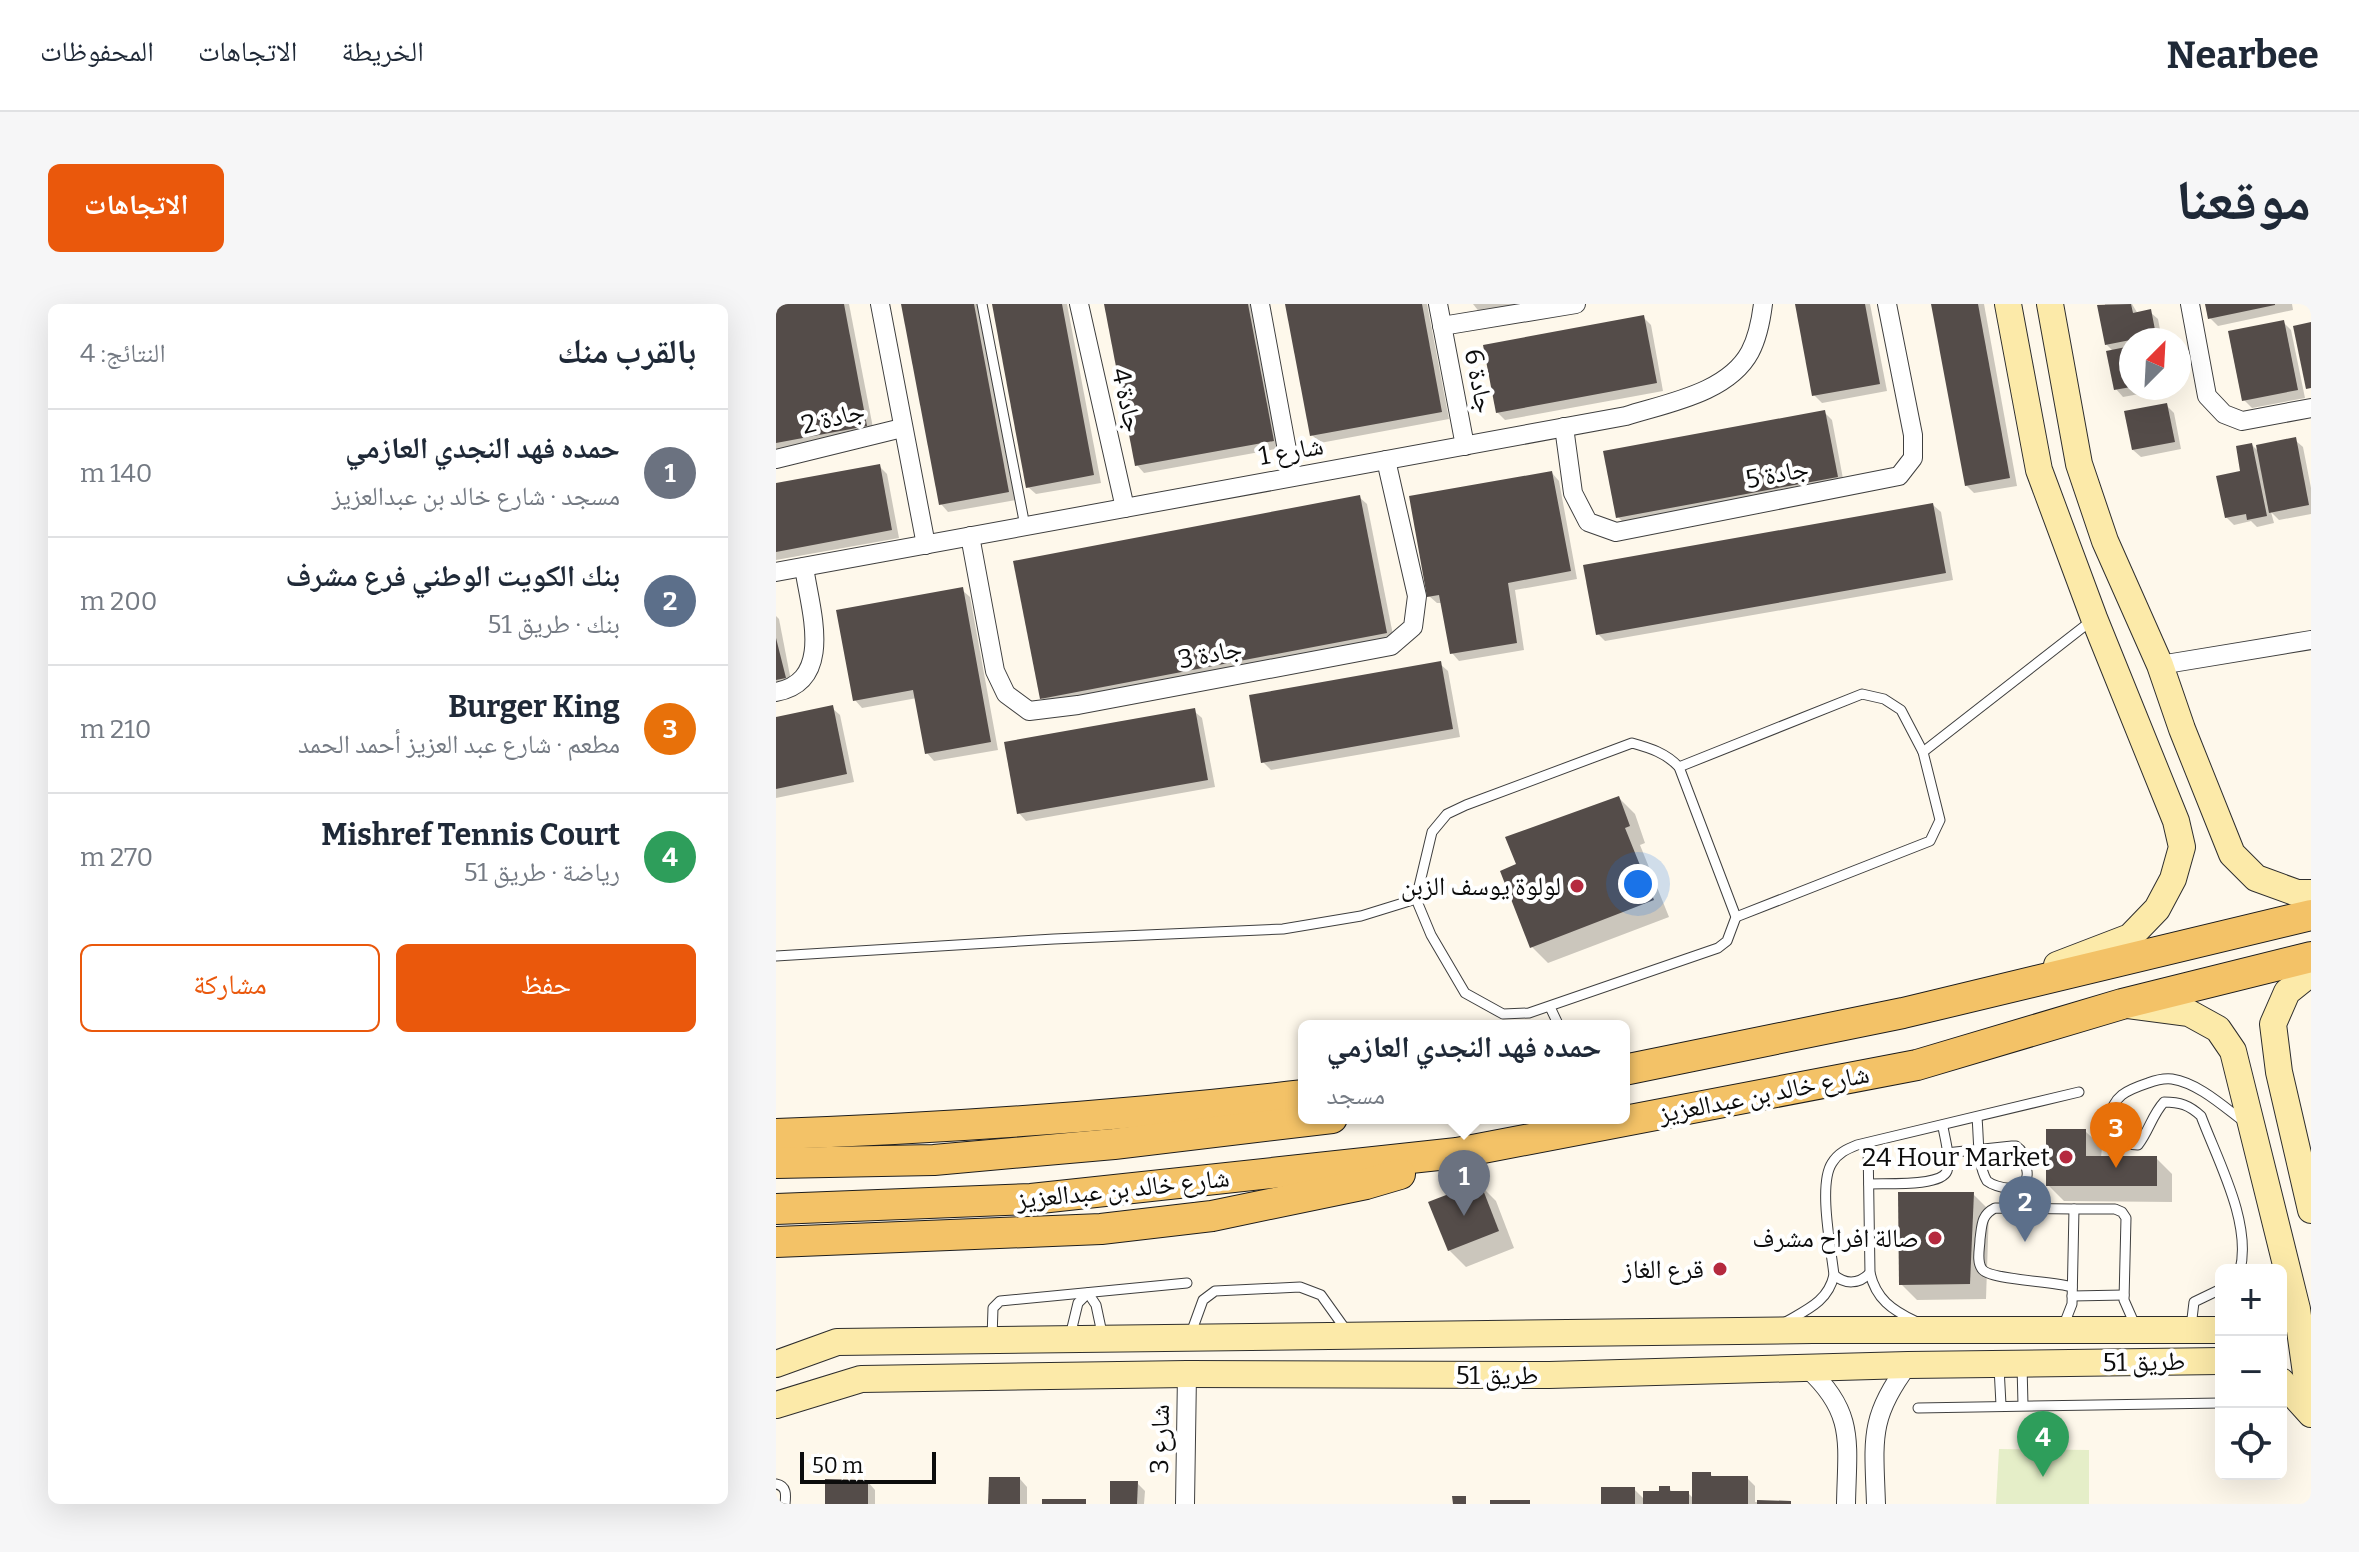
<!DOCTYPE html>
<html lang="ar">
<meta charset="utf-8">
<style>
:root{--surface:#fff;--page:#f6f6f7;--text:#1f2937;--muted:#747a83;--line:#e0e1e3;--accent:#ea580c}
body{margin:0;font-family:Bitter,"Noto Naskh Arabic",serif;background:var(--page);color:var(--text);direction:rtl}
.controls{position:absolute;right:24px;bottom:24px;display:grid;overflow:hidden;border-radius:12px;box-shadow:0 8px 32px #0002}
.controls button{width:72px;height:72px;display:grid;place-items:center;padding:0;border:0;border-bottom:2px solid var(--line);background:var(--surface);color:var(--text);font:40px sans-serif}
.compass{position:absolute;left:1343px;top:24px;width:72px;height:72px;border-radius:50%;background:var(--surface);box-shadow:0 8px 32px #0002;rotate:24deg}
.scale{position:absolute;left:24px;bottom:20px;width:136px;box-sizing:border-box;padding-left:8px;border:4px solid #0c0c0c;border-top:0;font-size:22px;line-height:28px;white-space:nowrap;color:#0c0c0c;-webkit-text-stroke:6px #fff;paint-order:stroke}
.you{position:absolute;left:862px;top:580px;width:28px;height:28px;margin:-20px;border:6px solid #fff;border-radius:50%;background:#1a73e8;box-shadow:0 0 0 12px #1a73e833}
.badge{display:grid;place-items:center;width:52px;height:52px;border-radius:50%;background:var(--accent);color:#fff;font-size:26px;font-weight:700}
.pin{position:absolute;translate:-50% -66px;filter:drop-shadow(0 2px 4px #0008)}
.pin::after{content:'';position:absolute;top:42px;width:28px;height:24px;background:inherit;clip-path:polygon(0 0,100% 0,50% 100%)}
.popup{position:absolute;left:522px;top:716px;width:332px;height:104px;box-sizing:border-box;display:grid;place-content:center;border-radius:12px;background:var(--surface);filter:drop-shadow(0 2px 6px #0005);font-size:26px;white-space:nowrap;color:var(--muted)}
.popup b{font-size:30px;color:var(--text)}
.popup::after{content:'';position:absolute;left:50%;top:100%;margin-left:-16px;border:16px solid transparent;border-top-color:var(--surface)}
.list{margin:0;padding:0;list-style:none}
h2{display:flex;justify-content:space-between;align-items:center;height:104px;margin:0;padding:0 32px;font-size:34px}
h2 small{font-size:26px;font-weight:400;color:var(--muted)}
.list li{display:grid;grid-template-columns:52px 1fr auto;gap:24px;align-items:center;box-sizing:border-box;height:128px;padding:0 32px;border-top:2px solid var(--line)}
.list b{display:block;font-size:30px;white-space:nowrap}
.list p{margin:0;font-size:26px;white-space:nowrap;color:var(--muted)}
.list em{font-size:26px;font-style:normal;color:var(--muted)}
.actions{display:flex;gap:16px;padding:24px 32px}
.actions a{flex:1;padding:18px 0;border:2px solid var(--accent);border-radius:12px;text-align:center;font-size:28px;color:var(--accent)}
.actions .main{background:var(--accent);color:#fff}
.icon{flex:none;width:44px;height:44px;fill:none;stroke:currentColor;stroke-width:2;stroke-linecap:round;stroke-linejoin:round}
.map{position:relative;flex:none;width:1535px;height:1200px;overflow:hidden;direction:ltr;border-radius:12px}
header{display:flex;align-items:center;gap:48px;box-sizing:border-box;height:112px;padding:0 40px;background:var(--surface);border-bottom:2px solid var(--line)}
header strong{font-size:38px}
nav{display:flex;gap:44px;margin-inline-start:auto;font-size:28px}
.intro{display:flex;align-items:center;justify-content:space-between;box-sizing:border-box;height:192px;padding:0 48px}
h1{margin:0;font-size:56px}
.button{padding:20px 36px;border-radius:12px;background:var(--accent);color:#fff;font-size:28px;font-weight:700}
main{display:flex;gap:48px;padding:0 48px}
aside{flex:1;background:var(--surface);border-radius:12px;box-shadow:0 8px 32px #0002}
.map>svg:first-child{display:block}
.pitch{fill:#e5eec8}
.shadow{fill:#0003}
.building{fill:#544c49}
.lines{fill:none;stroke-linecap:round;stroke-linejoin:round}
.lane-casing{stroke:#3f3f3f;stroke-width:11}
.street-casing{stroke:#3f3f3f;stroke-width:20}
.secondary-casing{stroke:#2e2e2e;stroke-width:28}
.primary-casing{stroke:#1d1d1d;stroke-width:32}
.lane{stroke:#fff;stroke-width:9}
.street{stroke:#fff;stroke-width:18}
.secondary{stroke:#fceaa9;stroke-width:26}
.primary{stroke:#f3c267;stroke-width:30}
.poi-dot{fill:#b52a3f;stroke:#fff;stroke-width:3}
.labels{text-anchor:middle;dominant-baseline:central;stroke-width:8;stroke-linejoin:round;paint-order:stroke}
.street-label{font-size:26px;fill:#0c0c0c;stroke:#fff}
.poi-label{font-size:26px;fill:#0c0c0c;stroke:#fff;text-anchor:end}
</style>
<header>
<strong>Nearbee</strong>
<nav><a>الخريطة</a><a>الاتجاهات</a><a>المحفوظات</a></nav>
</header>
<div class="intro"><h1>موقعنا</h1><a class="button">الاتجاهات</a></div>
<main>
<div class="map">
<svg width="1535" height="1200" viewBox="0 0 1535 1200">
<rect width="100%" height="100%" fill="#fef8eb"/>
<polygon class="pitch" points="1223,1145 1313,1146 1313,1200 1220,1200"/>
<g class="shadow">
<polygon points="21,0 73,0 98,129 0,147 0,4"/>
<polygon points="127,0 203,0 240,196 172,208 165,200"/>
<polygon points="218,0 291,0 325,179 260,190 252,183"/>
<polygon points="330,0 478,0 505,144 368,169 361,161"/>
<polygon points="511,0 651,0 673,115 544,139 536,131"/>
<polygon points="697,0 762,0 705,10"/>
<polygon points="1021,0 1094,0 1111,87 1046,99 1038,91"/>
<polygon points="1157,0 1208,0 1241,182 1198,189 1190,181"/>
<polygon points="1329,0 1356,0 1362,10 1374,8 1382,15 1386,36 1355,36 1355,84 1395,84 1347,93 1340,85 1337,47 1330,40"/>
<polygon points="1431,0 1516,0 1517,6 1442,22 1434,14"/>
<polygon points="867,13 875,21 887,87 729,116 721,108"/>
<polygon points="1507,18 1515,26 1529,94 1476,104 1468,96"/>
<polygon points="1390,101 1398,109 1405,145 1365,153 1357,146"/>
<polygon points="1048,108 1056,116 1068,180 850,221 842,213"/>
<polygon points="1519,136 1527,143 1535,184 1535,210 1503,216 1495,208 1498,219 1481,223 1475,217 1458,221 1450,213 1476,141 1484,149"/>
<polygon points="103,162 111,170 123,234 0,256 0,181"/>
<polygon points="776,169 783,177 801,275 739,286 748,346 683,357 676,349 666,299 661,299 653,292"/>
<polygon points="583,193 591,200 618,336 274,402 266,394"/>
<polygon points="1157,201 1165,208 1177,276 829,337 822,330"/>
<polygon points="186,286 194,293 222,446 158,457 151,449 141,394 86,404 79,396"/>
<polygon points="0,312 3,315 16,382 0,385"/>
<polygon points="664,360 672,367 684,433 495,466 487,458"/>
<polygon points="56,404 64,411 78,478 0,494 0,415"/>
<polygon points="418,407 426,414 439,483 250,517 243,509"/>
<polygon points="843,494 859,510 869,539 864,541 893,613 772,659 756,643 743,561"/>
<polygon points="1309,827 1326,843 1325,854 1380,854 1396,870 1396,898 1288,897 1272,881"/>
<polygon points="703,880 720,897 738,944 690,963 673,946"/>
<polygon points="1197,890 1213,906 1210,995 1141,996 1125,980"/>
<polygon points="934,1170 938,1174 971,1174 979,1182 979,1198 1015,1200 827,1200 858,1185 869,1196 893,1184 897,1189 912,1189 918,1195"/>
<polygon points="244,1175 251,1183 251,1200 214,1200"/>
<polygon points="92,1178 99,1186 99,1200 51,1200"/>
<polygon points="361,1179 369,1187 368,1200 336,1200"/>
</g>
<g class="building">
<polygon points="9,0 68,0 91,122 0,139 0,2"/>
<polygon points="125,0 198,0 233,188 163,201"/>
<polygon points="216,0 286,0 318,171 250,184"/>
<polygon points="328,0 472,0 498,137 359,162"/>
<polygon points="509,0 646,0 666,108 534,132"/>
<polygon points="1019,0 1089,0 1104,80 1036,92"/>
<polygon points="1155,0 1202,0 1234,174 1189,182"/>
<polygon points="1355,0 1357,9 1375,5 1380,31 1329,41 1321,1"/>
<polygon points="1429,0 1499,0 1499,1 1432,15"/>
<polygon points="868,11 881,79 720,109 707,41"/>
<polygon points="1508,16 1522,86 1466,97 1452,27"/>
<polygon points="1535,18 1535,84 1530,85 1517,22"/>
<polygon points="1355,42 1355,83 1338,86 1330,47"/>
<polygon points="1391,99 1399,138 1356,146 1348,107"/>
<polygon points="1049,106 1062,173 840,214 827,147"/>
<polygon points="1520,133 1533,201 1493,209 1480,141"/>
<polygon points="1476,139 1491,212 1471,216 1470,210 1449,214 1440,172 1464,167 1460,142"/>
<polygon points="104,160 116,226 0,248 0,179"/>
<polygon points="776,167 795,267 732,279 741,339 674,350 663,291 651,293 633,192"/>
<polygon points="584,191 611,329 264,395 237,257"/>
<polygon points="1157,199 1170,269 820,331 807,261"/>
<polygon points="187,283 215,438 149,450 137,386 77,397 60,306"/>
<polygon points="0,334 10,374 0,376"/>
<polygon points="665,357 677,425 485,459 473,391"/>
<polygon points="57,401 71,470 0,485 0,413"/>
<polygon points="419,404 432,476 241,510 228,438"/>
<polygon points="843,492 854,522 849,524 878,596 754,644 724,567 740,560 729,533"/>
<polygon points="1270,825 1310,825 1310,852 1381,852 1381,882 1270,882"/>
<polygon points="704,878 723,927 672,947 652,898"/>
<polygon points="1122,888 1198,888 1194,980 1123,981"/>
<polygon points="916,1168 935,1168 935,1172 972,1172 972,1200 916,1200"/>
<polygon points="213,1173 244,1173 244,1200 212,1200"/>
<polygon points="49,1175 92,1176 92,1200 49,1200"/>
<polygon points="334,1177 362,1177 361,1200 334,1200"/>
<polygon points="883,1182 894,1182 894,1187 913,1187 913,1200 867,1200 867,1187 883,1187"/>
<rect x="825" y="1183" width="34" height="17"/>
<polygon points="676,1192 690,1192 690,1200 677,1200"/>
<rect x="266" y="1195" width="44" height="5"/>
<rect x="714" y="1196" width="40" height="4"/>
<polygon points="981,1196 1015,1197 1015,1200 981,1200"/>
</g>
<g class="lines">
<g class="lane-casing">
<g id="lane">
<polyline points="206,0 249,222"/>
<path d="M856,439C874,444 890,449 903,463L960,613L951,637L942,644L753,709L727,710L689,689L655,631L640,595L656,528L671,510L690,501Z"/>
<polyline points="1147,448 1315,317"/>
<polyline points="903,463 1086,390 1108,395 1125,406 1147,448 1164,516 1154,537 960,613"/>
<polyline points="0,652 278,635 507,625 585,612 640,595"/>
<polyline points="774,703 783,722"/>
<path d="M1092,840L1094,969C1100,995 1116,1006 1139,1017"/>
<path d="M1170,849L1236,842H1240C1247,847 1247,850 1249,859C1250,863 1252,868 1251,872C1249,891 1220,884 1211,877C1201,860 1203,834 1201,814"/>
<path d="M1093,880C1109,879 1165,883 1171,867C1175,855 1169,835 1167,823"/>
<path d="M1464,966C1476,919 1441,855 1425,812C1413,801 1404,798 1388,798C1376,811 1373,827 1362,841L1339,839C1334,831 1334,825 1334,815C1336,792 1351,786 1372,779C1380,776 1387,774 1396,775C1422,779 1447,802 1467,817"/>
<path d="M1058,971C1070,981 1083,980 1094,969"/>
<path d="M1296,983C1278,977 1213,976 1206,965C1200,957 1204,944 1204,935C1206,921 1205,911 1219,904L1298,905"/>
<polyline points="312,989 320,1001 327,1034"/>
<polyline points="1296,992 1348,991"/>
<path d="M1008,1019C1030,1006 1052,998 1058,971C1055,944 1042,880 1056,859C1062,849 1071,845 1081,841L1303,788"/>
<polyline points="1287,1023 1296,1000 1298,905 1339,905 1346,908 1350,914 1348,996 1359,1021"/>
<polyline points="1415,1023 1418,998 1445,985"/>
<polyline points="415,1029 427,996 439,987 524,983 545,991 570,1026"/>
<polyline points="294,1032 302,999 312,989"/>
<polyline points="216,1034 217,1004 224,997 411,979"/>
<polyline points="1246,1061 1247,1101"/>
<polyline points="1223,1063 1225,1101"/>
<polyline points="1142,1104 1445,1099"/>
<path d="M0,1180C11,1182 10,1191 9,1200"/>
</g>
</g>
<g class="street-casing">
<g id="street">
<polyline points="104,0 150,241"/>
<polyline points="303,0 349,204"/>
<polyline points="484,0 516,173"/>
<polyline points="662,0 689,142"/>
<polyline points="1414,0 1431,92 1448,110 1466,117 1535,104"/>
<polyline points="666,22 800,0"/>
<polyline points="788,123 797,189 812,218 840,228 1123,172 1137,154 1137,131 1111,0"/>
<polyline points="0,155 126,124"/>
<polyline points="194,232 219,367 230,390 253,407 302,401 615,342 637,323 641,292 610,156"/>
<path d="M0,268L850,112C891,99 952,89 974,48C982,33 985,16 987,0"/>
<polyline points="1384,361 1535,336"/>
<path d="M0,388C59,377 34,305 28,263"/>
<path d="M1032,1065C1080,1109 1071,1140 1070,1200"/>
<polyline points="409,1200 411,1070"/>
<path d="M1100,1200C1098,1137 1092,1114 1132,1061"/>
</g>
</g>
<g class="secondary-casing">
<g id="secondary">
<polyline points="1232,0 1263,166 1318,314 1400,517 1406,543 1397,575 1381,605 1354,633 1281,661"/>
<polyline points="1274,0 1303,160 1329,237 1384,361 1406,425 1456,550 1480,574 1521,589 1535,589"/>
<polyline points="1535,669 1511,688 1497,720 1503,768 1535,906"/>
<polyline points="1352,701 1413,709 1442,725 1457,747 1521,1005 1535,1105"/>
<polyline points="0,1060 61,1038 1037,1026 1445,1026"/>
<polyline points="1505,1077 1535,1110"/>
<polyline points="0,1101 85,1075 411,1070 773,1071 1132,1061 1445,1057"/>
</g>
</g>
<g class="primary-casing">
<g id="primary">
<polyline points="848,766 1127,709 1535,611"/>
<path d="M0,830C176,824 353,811 528,791"/>
<polyline points="0,859 158,856 338,840 556,814"/>
<polyline points="0,905 255,895 681,849 1141,761 1346,700 1535,653"/>
<polyline points="0,938 325,925 436,912 590,880 624,870"/>
</g>
</g>
<use href="#lane" class="lane"/>
<use href="#street" class="street"/>
<use href="#secondary" class="secondary"/>
<use href="#primary" class="primary"/>
</g>
<g class="poi-dot">
<circle cx="801" cy="582" r="8"/>
<circle cx="1290" cy="853" r="8"/>
<circle cx="1159" cy="934" r="8"/>
<circle cx="944" cy="965" r="8"/>
</g>
<g class="labels">
<g class="street-label">
<text transform="translate(703 77) rotate(79)">جادة 6</text>
<text transform="translate(351 96) rotate(77)">جادة 4</text>
<text transform="translate(57 114) rotate(-14)">جادة 2</text>
<text transform="translate(515 147) rotate(-10)">شارع 1</text>
<text transform="translate(1001 170) rotate(-11)">جادة 5</text>
<text transform="translate(434 350) rotate(-11)">جادة 3</text>
<text transform="translate(988 790) rotate(-11)">شارع خالد بن عبدالعزيز</text>
<text transform="translate(347 885) rotate(-6)">شارع خالد بن عبدالعزيز</text>
<text transform="translate(1368 1058) rotate(-1)">طريق 51</text>
<text x="721" y="1071">طريق 51</text>
<text transform="translate(384 1135) rotate(-89)">شارع 3</text>
</g>
<g class="poi-label">
<text x="785" y="582">لولوة يوسف الزبن</text>
<text x="1274" y="853">24 Hour Market</text>
<text x="1143" y="934">صالة افراح مشرف</text>
<text x="928" y="965">قرع الغاز</text>
</g>
</g>
</svg>
<div class="controls">
<button>+</button>
<button>−</button>
<button><svg class="icon" aria-label="locate" viewBox="0 0 24 24"><circle cx="12" cy="12" r="6"/><path d="M12 2v4M12 18v4M2 12h4M18 12h4"/></svg></button>
</div>
<svg class="compass" viewBox="-18 -18 36 36"><path d="M0-13l5 13h-10z" fill="#e53935"/><path d="M0 13l5-13h-10z" fill="#747a83"/></svg>
<div class="scale">50 m</div>
<div class="you"></div>
<div class="pin badge" style="left:688px;top:912px;background:#6b7280">1</div>
<div class="popup"><b>حمده فهد النجدي العازمي</b>مسجد</div>
<div class="pin badge" style="left:1249px;top:938px;background:#5c6f8a">2</div>
<div class="pin badge" style="left:1340px;top:864px;background:#e8710a">3</div>
<div class="pin badge" style="left:1267px;top:1173px;background:#2e9e5b">4</div>
</div>
<aside>
<h2>بالقرب منك<small>النتائج: 4</small></h2>
<ul class="list">
<li><span class="badge" style="background:#6b7280">1</span><div><b>حمده فهد النجدي العازمي</b><p>مسجد · شارع خالد بن عبدالعزيز</p></div><em>140 m</em></li>
<li><span class="badge" style="background:#5c6f8a">2</span><div><b>بنك الكويت الوطني فرع مشرف</b><p>بنك · طريق 51</p></div><em>200 m</em></li>
<li><span class="badge" style="background:#e8710a">3</span><div><b>Burger King</b><p>مطعم · شارع عبد العزيز أحمد الحمد</p></div><em>210 m</em></li>
<li><span class="badge" style="background:#2e9e5b">4</span><div><b>Mishref Tennis Court</b><p>رياضة · طريق 51</p></div><em>270 m</em></li>
</ul>
<div class="actions"><a class="main">حفظ</a><a>مشاركة</a></div>
</aside>
</main>
